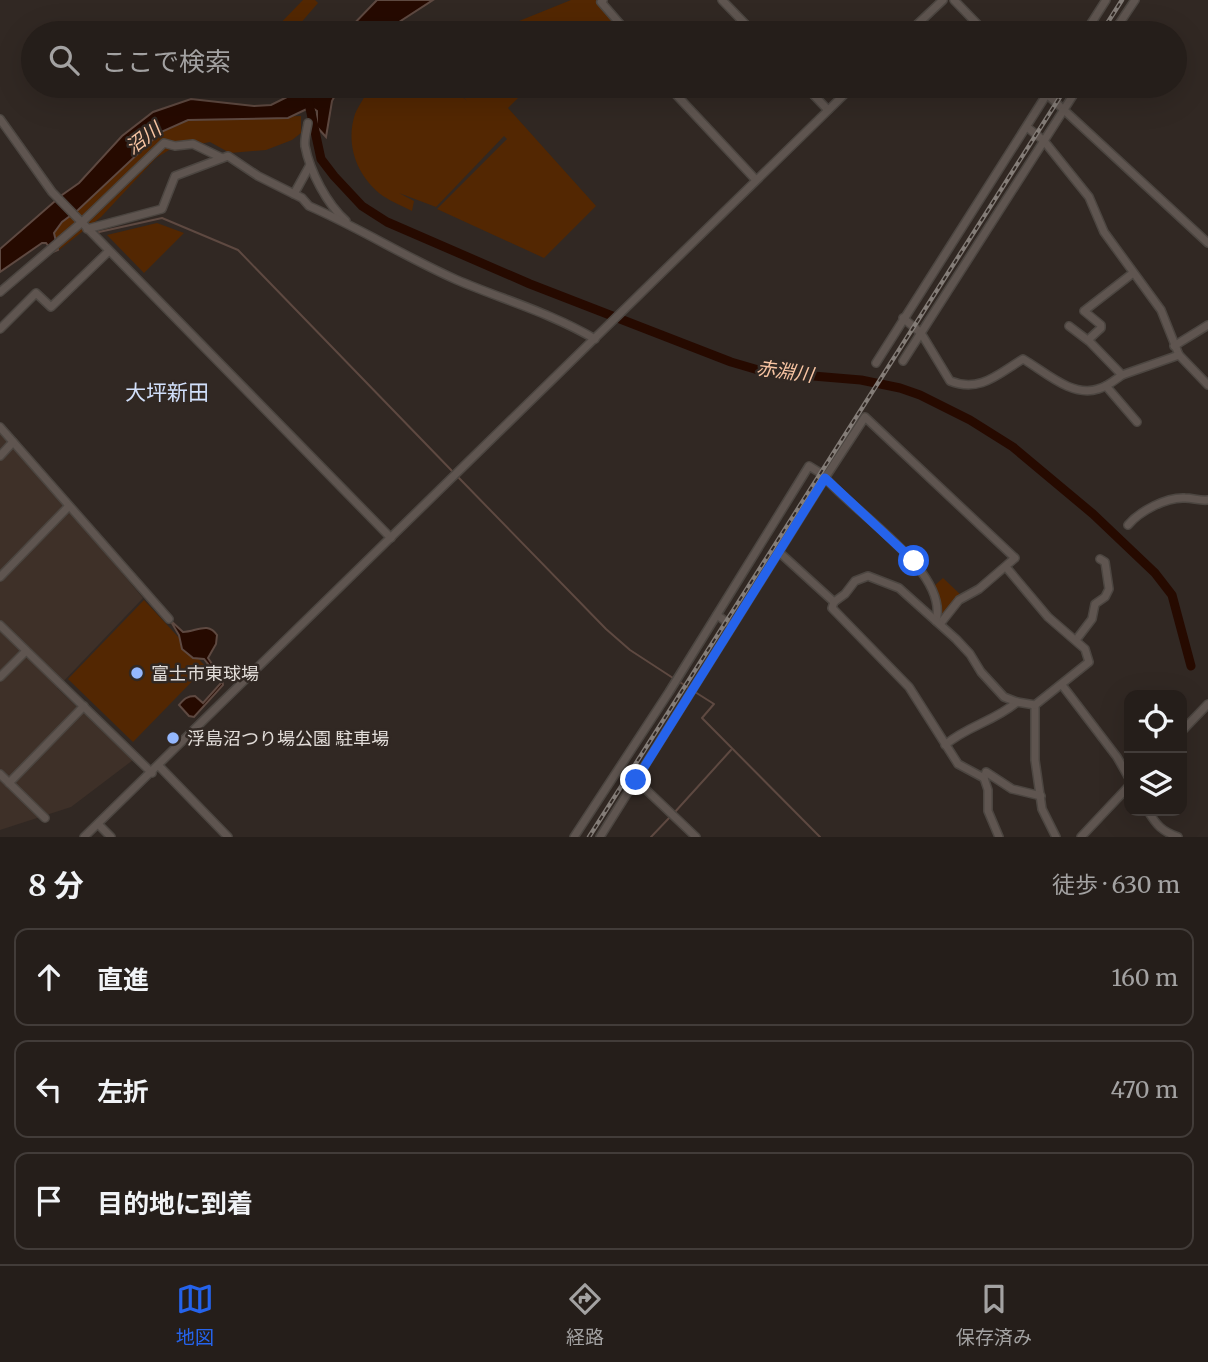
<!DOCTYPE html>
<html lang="ja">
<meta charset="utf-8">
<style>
:root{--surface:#251e1a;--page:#312b27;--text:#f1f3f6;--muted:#a3a2a2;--line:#423c39;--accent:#2563eb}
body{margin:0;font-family:Merriweather,"Noto Sans JP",serif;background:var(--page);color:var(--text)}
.controls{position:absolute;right:21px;bottom:21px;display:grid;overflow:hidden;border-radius:14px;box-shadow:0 7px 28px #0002}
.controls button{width:63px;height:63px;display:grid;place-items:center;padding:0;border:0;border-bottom:2px solid var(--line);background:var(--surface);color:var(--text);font:35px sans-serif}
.stop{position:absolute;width:21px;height:21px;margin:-16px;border:5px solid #2563eb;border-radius:50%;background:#fff}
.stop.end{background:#2563eb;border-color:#fff;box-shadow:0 2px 7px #0008}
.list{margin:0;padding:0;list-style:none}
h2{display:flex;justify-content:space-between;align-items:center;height:91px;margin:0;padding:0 28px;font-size:30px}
h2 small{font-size:23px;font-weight:400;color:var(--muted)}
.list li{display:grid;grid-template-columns:46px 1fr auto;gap:21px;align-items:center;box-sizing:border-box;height:98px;margin:0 14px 14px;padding:0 14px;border:2px solid var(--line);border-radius:14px}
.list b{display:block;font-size:26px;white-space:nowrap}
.list em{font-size:23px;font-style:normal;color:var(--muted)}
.icon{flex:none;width:38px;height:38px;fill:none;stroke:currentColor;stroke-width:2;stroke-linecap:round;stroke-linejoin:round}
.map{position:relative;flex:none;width:1208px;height:837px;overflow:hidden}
.search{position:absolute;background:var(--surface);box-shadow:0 7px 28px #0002;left:21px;right:21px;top:21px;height:77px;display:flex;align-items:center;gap:18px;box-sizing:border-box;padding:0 24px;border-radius:38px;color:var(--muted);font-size:26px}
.sheet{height:427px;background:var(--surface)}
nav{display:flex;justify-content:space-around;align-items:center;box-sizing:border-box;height:98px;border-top:2px solid var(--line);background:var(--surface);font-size:19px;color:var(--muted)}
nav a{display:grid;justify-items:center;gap:4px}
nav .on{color:var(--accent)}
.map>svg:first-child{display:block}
.built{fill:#3e3028}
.green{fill:#532702}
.water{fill:#260a00;stroke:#5e4941;stroke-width:2}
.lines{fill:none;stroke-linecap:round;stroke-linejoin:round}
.stream{stroke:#5e4941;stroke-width:2}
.river{stroke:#260a00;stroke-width:9}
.minor-tunnel{stroke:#4b433e;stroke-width:7;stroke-dasharray:7 3.5;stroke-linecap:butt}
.minor-casing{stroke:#4c4641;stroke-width:10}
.minor{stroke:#5f5550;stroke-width:7}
.rail-casing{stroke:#847d78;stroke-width:4.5}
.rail{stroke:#312823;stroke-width:2;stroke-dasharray:5;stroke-linecap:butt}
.route{stroke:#2563eb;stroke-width:9}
.poi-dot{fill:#94b7fd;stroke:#312823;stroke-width:2.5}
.labels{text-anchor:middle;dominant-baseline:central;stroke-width:5;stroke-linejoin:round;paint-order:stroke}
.poi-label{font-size:18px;fill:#e1dcd8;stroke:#312823;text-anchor:start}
.water-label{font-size:19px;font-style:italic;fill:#f9c5a3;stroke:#312823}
.quarter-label{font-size:21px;fill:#d2e0fb;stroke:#312823}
</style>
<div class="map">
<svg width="1208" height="837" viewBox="0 0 1208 837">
<rect width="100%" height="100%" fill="#312823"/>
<polygon class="built" points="0,433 66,506 143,598 57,688 133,760 71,807 0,830"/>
<g class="green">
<polygon points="303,0 315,0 318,3 292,33 271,33"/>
<polygon points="571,0 597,0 626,33 607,33 594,21 582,33 436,33 519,21"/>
<path d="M371,86H450L467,101L453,86H530L508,108L596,206L544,258L437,209L507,139L504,136L436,207L399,193L414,201L412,211C403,206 392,202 383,196C357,177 345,145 355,114C359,105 366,95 371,86Z"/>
<polygon points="301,116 301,133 292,140 266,150 230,153 210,142 169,150 156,158 101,217 59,250 54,233 62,222 160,133 188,120"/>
<polygon points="157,223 184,233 144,273 107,235"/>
<polygon points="943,578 962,596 940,624 933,587"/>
<polygon points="144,600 206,667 133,742 68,679"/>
</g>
<g class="water">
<polygon points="377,0 433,0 382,33 335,33 341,29 348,30"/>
<polygon points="309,86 340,86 332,101 326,137 317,127 317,111 311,107 288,118 188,120 161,132 78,210 62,222 54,233 58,250 53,252 46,243 42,243 0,272 0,249 62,195 79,183 122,136 153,112 191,99 254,106 271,105"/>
<path d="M170,620L183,632C196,632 208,621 217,635L216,644L208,658L222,679L223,685L194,717L189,716L179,705C184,699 187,696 195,696L203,703L221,683L220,679L204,659L193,658L182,649L179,635Z"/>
</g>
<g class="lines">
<g class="stream">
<polyline points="99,232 162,218 238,250 454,473"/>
<polyline points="458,477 606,629 630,650 673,678"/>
<polyline points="678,681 691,689"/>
<polyline points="695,692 714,704 702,718 820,837"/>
<polyline points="674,813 731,750"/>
<polyline points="651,837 670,817"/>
</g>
<polyline class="river" points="308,99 321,159 334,176 362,206 387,222 530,284 731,362 765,372 861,380 900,388 920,395 970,420 1013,447 1093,514 1155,573 1172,595 1191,666"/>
<polyline class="minor-tunnel" points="620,769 636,780"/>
<g class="minor-casing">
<g id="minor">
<polyline points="603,0 601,2 628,33"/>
<polyline points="722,0 754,33"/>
<polyline points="954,0 986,33"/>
<polyline points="908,33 943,0"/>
<polyline points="1085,33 1106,0"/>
<polyline points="1113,33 1135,0"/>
<polyline points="668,86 756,180"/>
<polyline points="805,86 828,110"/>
<polyline points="1038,86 1208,243"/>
<polyline points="0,119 52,192 391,538"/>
<path d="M308,123C307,130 304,139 305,146C310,172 327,204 346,221"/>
<polyline points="1027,127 1044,141 1089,197 1104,232 1161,310 1179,355 1208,385"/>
<polyline points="294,194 310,165"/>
<path d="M87,229L162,209L175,176L228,156L258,176L302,198L309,206C360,228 407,258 457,280C504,300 551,313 595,339"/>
<polyline points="0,292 81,223 164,143 175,146 193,144 222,158"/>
<path d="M903,318L921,333L950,381C980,393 998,374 1023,359C1044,371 1072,398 1098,389C1107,387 1115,380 1122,375"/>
<polyline points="1069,326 1090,342 1122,375 1179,355"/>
<polyline points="0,329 36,293 51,307 109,251"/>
<polyline points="1088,340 1101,328 1101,325 1084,311 1133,273"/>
<polyline points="1174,346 1208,325"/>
<polyline points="903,361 1079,86"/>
<polyline points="876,363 1052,86"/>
<polyline points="1106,386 1137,422"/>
<polyline points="0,427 169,619"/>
<polyline points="0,456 13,442"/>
<path d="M1128,525C1140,511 1166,497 1185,498C1193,498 1200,501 1208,500"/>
<polyline points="779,552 834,602"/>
<polyline points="0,577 69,506"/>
<polyline points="717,615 732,626"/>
<polyline points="0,625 152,773"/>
<polyline points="1076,640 1092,619 1095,604 1105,597 1109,589 1105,562 1100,559"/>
<polyline points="0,677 26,651"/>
<polyline points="1062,685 1117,757 1129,778"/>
<polyline points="1035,705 1035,760 1042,809 1056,837"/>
<polyline points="1182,731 1208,704"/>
<path d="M945,745C967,726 995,721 1017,702"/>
<polyline points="159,766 228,837"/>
<polyline points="0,774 45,818"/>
<polyline points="984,778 986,772 1012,789 1041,796"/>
<polyline points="636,780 696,837"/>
<polyline points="9,783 84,706"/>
<path d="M1148,811C1157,826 1162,831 1178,837"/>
<polyline points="98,824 111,837"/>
<polyline points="84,837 853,86"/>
<path d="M574,837L669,692L809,466L822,474C849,510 950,570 936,621"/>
<polyline points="600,837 825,478 865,417 1015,558 979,589 959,600 940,624"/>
<polyline points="999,837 988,811 988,790 984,778 958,764 909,687 832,608 834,602 845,594 855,581 868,576 899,588 956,639 970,654 981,672 1004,697 1017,702 1035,705 1089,662 1085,649 1048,617 1006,567"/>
<polyline points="1081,837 1129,786"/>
</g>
</g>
<use href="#minor" class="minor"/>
<g class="rail-casing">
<g id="rail">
<polyline points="1101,33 1122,0"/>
<polyline points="589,837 1067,86"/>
</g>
</g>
<use href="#rail" class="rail"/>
</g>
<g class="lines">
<polyline class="route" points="636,780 825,478 914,561"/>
</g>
<g class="poi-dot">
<circle cx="137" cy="673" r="7"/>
<circle cx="173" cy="738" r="7"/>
</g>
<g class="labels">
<g class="poi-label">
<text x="151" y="673">富士市東球場</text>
<text x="187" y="738">浮島沼つり場公園 駐車場</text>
</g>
<g class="water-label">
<text transform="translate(143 138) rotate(-37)">沼川</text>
<text transform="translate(785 371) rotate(8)">赤淵川</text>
</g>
<g class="quarter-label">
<text x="167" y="392">大坪新田</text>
</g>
</g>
</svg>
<div class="controls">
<button><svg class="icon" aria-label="locate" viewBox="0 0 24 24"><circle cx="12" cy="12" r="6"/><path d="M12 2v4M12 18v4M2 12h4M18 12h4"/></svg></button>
<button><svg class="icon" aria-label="layers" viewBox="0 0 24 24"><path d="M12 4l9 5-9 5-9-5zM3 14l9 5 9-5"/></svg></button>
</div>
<div class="stop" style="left:914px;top:561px"></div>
<div class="stop end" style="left:636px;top:780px"></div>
<div class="search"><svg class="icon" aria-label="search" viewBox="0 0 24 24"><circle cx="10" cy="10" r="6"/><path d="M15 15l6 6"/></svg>ここで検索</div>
</div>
<section class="sheet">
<h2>8 分<small>徒歩 · 630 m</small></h2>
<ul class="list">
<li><svg class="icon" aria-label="ahead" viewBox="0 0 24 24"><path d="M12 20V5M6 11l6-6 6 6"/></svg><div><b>直進</b></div><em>160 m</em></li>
<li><svg class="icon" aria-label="left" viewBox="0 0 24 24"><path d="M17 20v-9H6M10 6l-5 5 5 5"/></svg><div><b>左折</b></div><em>470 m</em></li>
<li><svg class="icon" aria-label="arrive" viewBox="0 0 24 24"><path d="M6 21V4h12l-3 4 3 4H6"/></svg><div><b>目的地に到着</b></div></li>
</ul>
</section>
<nav>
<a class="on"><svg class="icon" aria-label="map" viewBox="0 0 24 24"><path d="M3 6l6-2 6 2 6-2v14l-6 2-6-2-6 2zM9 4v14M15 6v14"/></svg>地図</a>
<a><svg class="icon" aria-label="directions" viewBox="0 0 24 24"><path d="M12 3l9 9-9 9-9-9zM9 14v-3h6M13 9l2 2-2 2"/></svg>経路</a>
<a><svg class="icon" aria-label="saved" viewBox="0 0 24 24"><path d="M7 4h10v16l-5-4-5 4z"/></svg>保存済み</a>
</nav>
